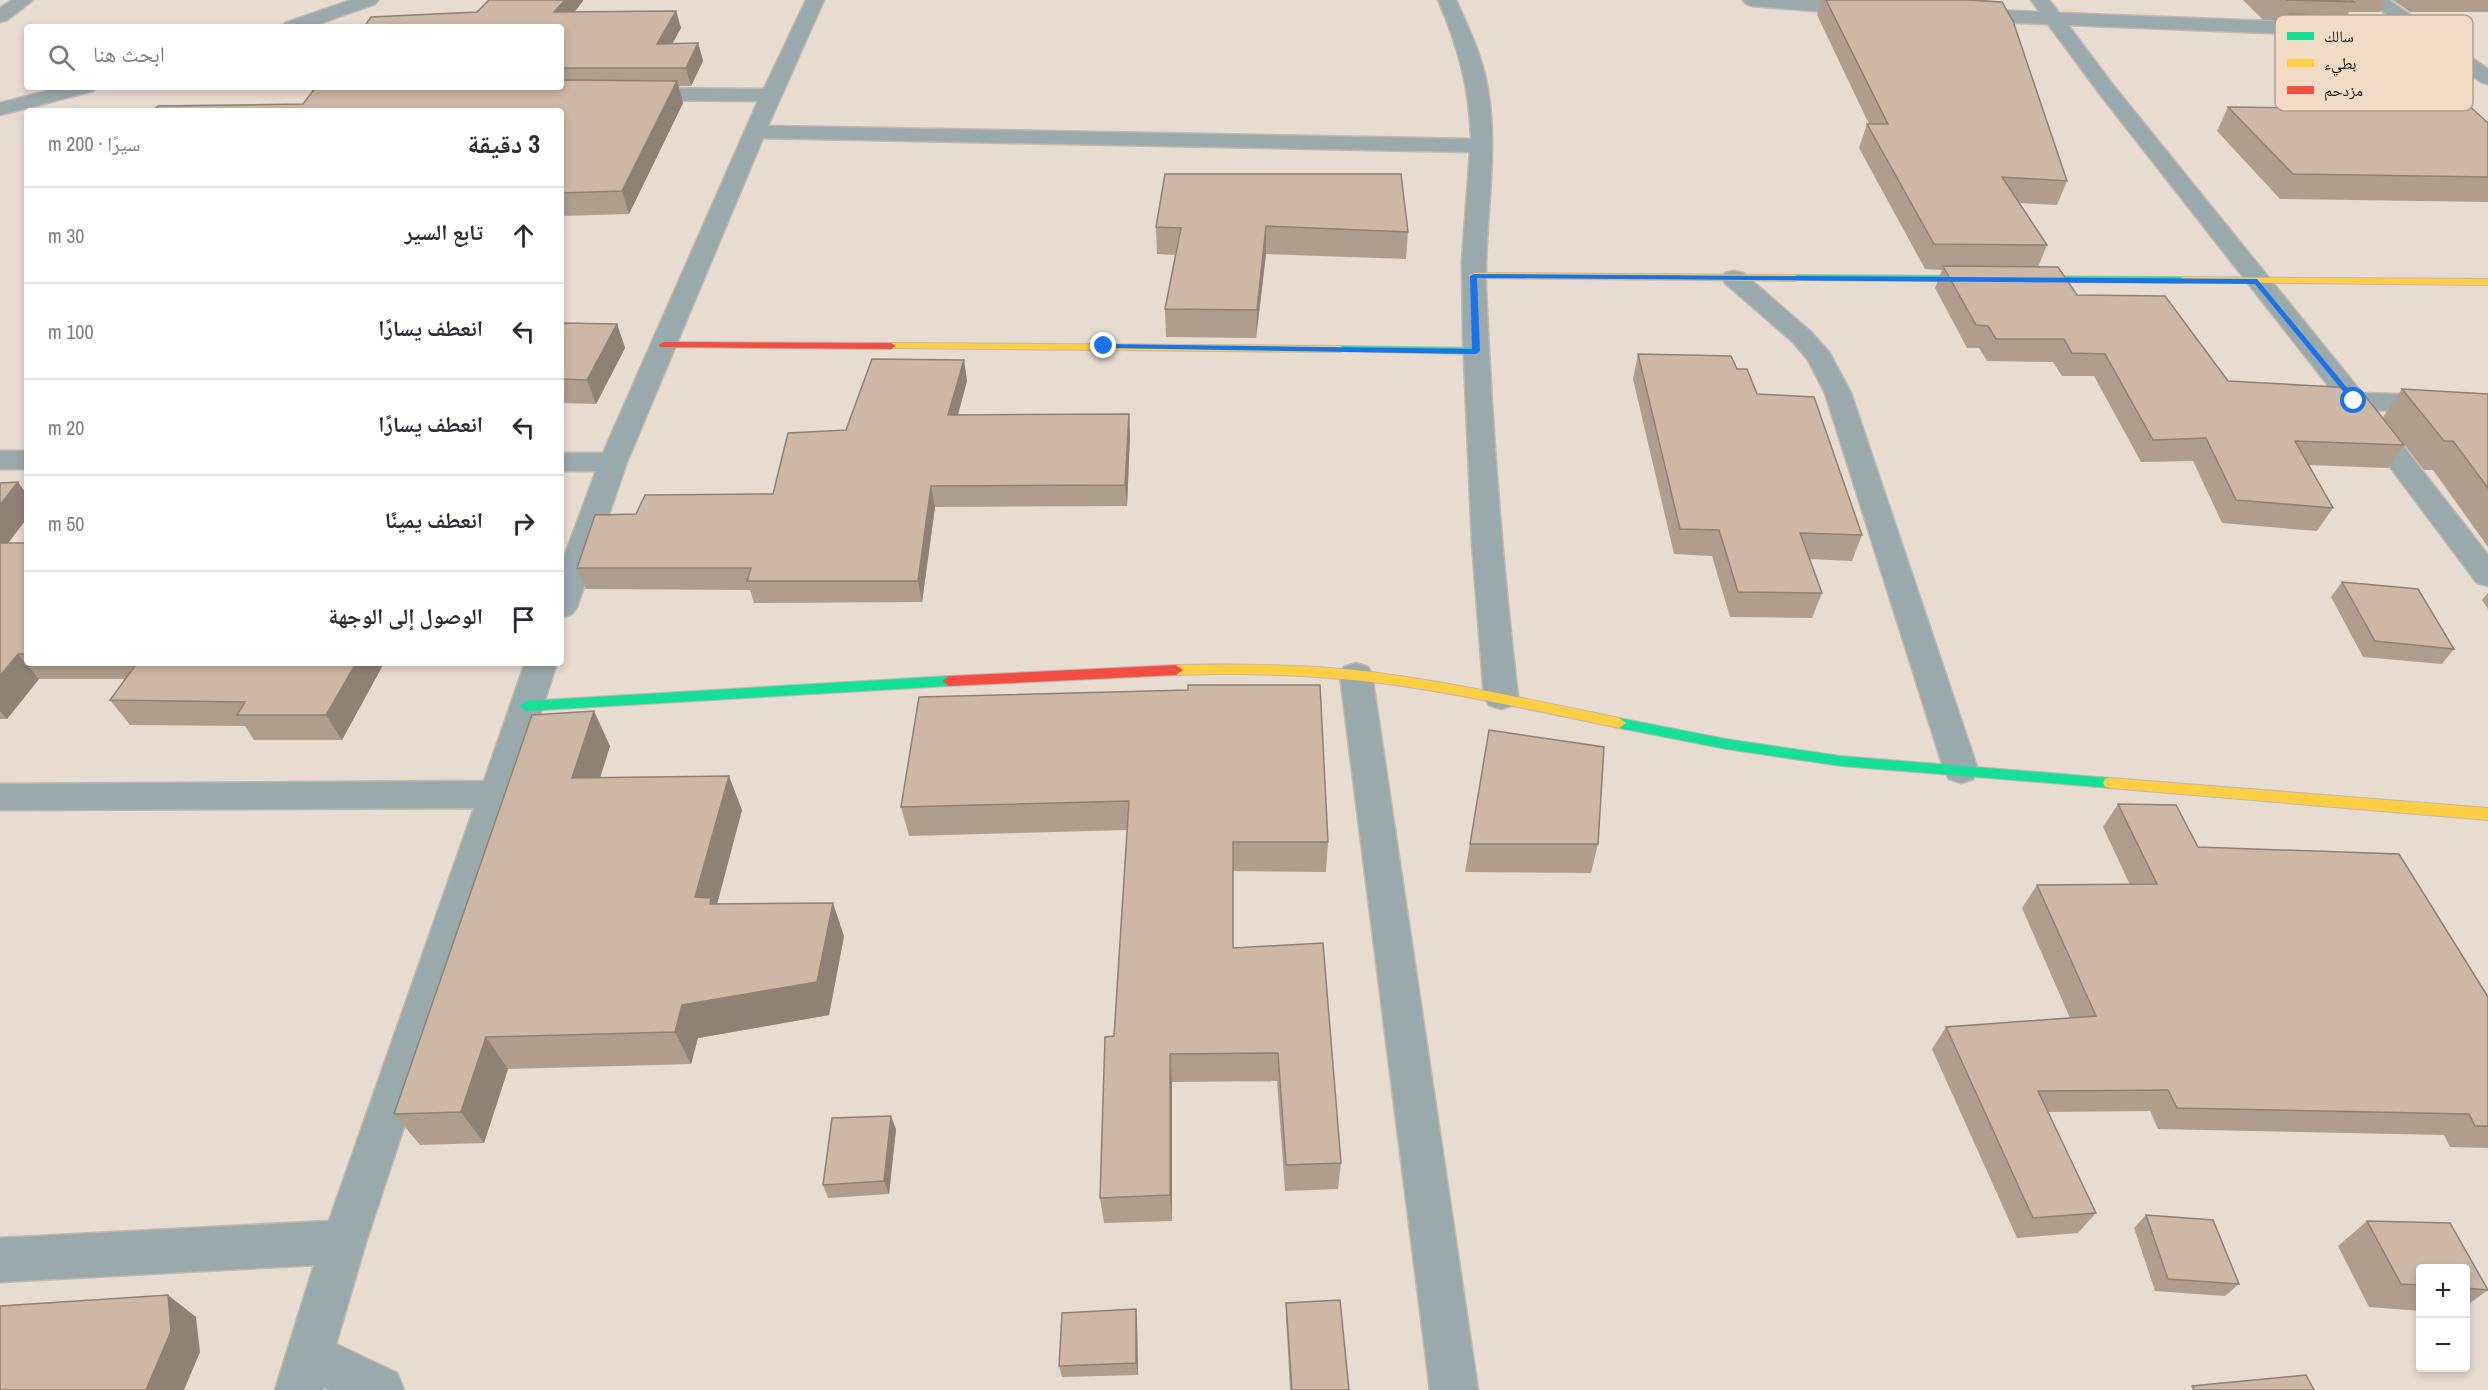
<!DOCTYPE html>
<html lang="ar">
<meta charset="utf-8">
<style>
:root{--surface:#fff;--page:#f7f7f7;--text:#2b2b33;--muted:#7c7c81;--line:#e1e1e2}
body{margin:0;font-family:"Archivo Narrow","Noto Naskh Arabic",sans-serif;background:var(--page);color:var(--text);direction:rtl}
.controls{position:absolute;right:18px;bottom:18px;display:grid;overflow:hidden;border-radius:6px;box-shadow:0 3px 9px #0003}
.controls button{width:54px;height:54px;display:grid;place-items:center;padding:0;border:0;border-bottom:2px solid var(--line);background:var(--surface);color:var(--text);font:30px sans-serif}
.stop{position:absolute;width:18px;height:18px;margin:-14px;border:4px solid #1a73e8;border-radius:50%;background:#fff}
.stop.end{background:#1a73e8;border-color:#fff;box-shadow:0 2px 6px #0008}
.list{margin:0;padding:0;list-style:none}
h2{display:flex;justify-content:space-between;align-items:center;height:78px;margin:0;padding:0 24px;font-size:26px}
h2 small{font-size:20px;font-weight:400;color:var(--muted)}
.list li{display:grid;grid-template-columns:39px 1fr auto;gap:18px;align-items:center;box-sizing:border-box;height:96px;padding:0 24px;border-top:2px solid var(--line)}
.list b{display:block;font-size:22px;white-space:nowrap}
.list em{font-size:20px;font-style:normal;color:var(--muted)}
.icon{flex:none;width:33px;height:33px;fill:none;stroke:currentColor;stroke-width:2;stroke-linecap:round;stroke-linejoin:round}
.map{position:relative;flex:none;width:2488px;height:1390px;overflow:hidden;direction:ltr}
.search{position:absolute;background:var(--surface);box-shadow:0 3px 9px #0003;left:24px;top:24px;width:540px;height:66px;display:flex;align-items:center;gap:15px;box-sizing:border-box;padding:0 21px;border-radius:6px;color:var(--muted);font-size:22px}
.panel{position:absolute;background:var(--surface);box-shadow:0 3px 9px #0003;left:24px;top:108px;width:540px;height:558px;border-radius:6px;direction:rtl}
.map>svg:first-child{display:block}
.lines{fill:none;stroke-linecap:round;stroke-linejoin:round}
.street-casing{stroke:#c0b7ae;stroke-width:3}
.fast-casing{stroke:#c0b7ae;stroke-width:2}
.slow-casing{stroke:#c0b7ae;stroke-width:2}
.jam-casing{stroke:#c0b7ae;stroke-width:2}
.street{fill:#9aa9ac;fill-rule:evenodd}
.fast{fill:#16e098;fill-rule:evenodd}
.slow{fill:#ffcf43;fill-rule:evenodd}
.jam{fill:#f24e42;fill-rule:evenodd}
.wall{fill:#af9e8e}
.shaded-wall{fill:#8f8174}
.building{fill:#ccb8a5;stroke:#8f8174;stroke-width:1.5}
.route{fill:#1a73e8}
.key{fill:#f2dbc5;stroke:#b19f8d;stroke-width:1.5}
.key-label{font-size:16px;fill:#19120a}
</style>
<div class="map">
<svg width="2488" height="1390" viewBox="0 0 2488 1390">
<rect width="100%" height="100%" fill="#e8dbd0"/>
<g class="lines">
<g class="street-casing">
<g id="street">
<polygon points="12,0 33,0 7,20 0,22 0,8"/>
<polygon points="351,0 378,0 375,4 310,27 283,27 285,23"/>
<path d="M806,0H824L768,126L1471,139C1470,89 1458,46 1438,0H1456C1469,29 1483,58 1488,90C1499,156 1484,223 1486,289C1492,426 1502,561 1518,697L1513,705L1501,709L1489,705L1484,697L1472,543L1463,336L1462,261L1470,152L763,138L627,462L577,607L572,614L561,618V565L596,471H561V453H603L758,101L637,100L630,98L627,94L630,90L637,88L764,89Z"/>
<polygon points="1743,0 1821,0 1864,3 1871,5 1873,9 1871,13 1864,15 1752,6 1746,4"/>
<polygon points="2031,0 2049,0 2059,13 2402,26 2368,0 2389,0 2488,69 2488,84 2481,82 2419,39 2068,25 2113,85 2362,393 2488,397 2488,413 2375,410 2488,555 2488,586 2477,583 2345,407 2099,93 2048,24 1967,21 1960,19 1958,15 1960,11 1967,9 2040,12"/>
<polygon points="62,87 96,87 93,91 0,115 0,103"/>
<polygon points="1734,271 1743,273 1811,332 1829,352 1851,393 1978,770 1973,779 1961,783 1949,779 1944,770 1825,393 1808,360 1793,342 1725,283 1722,278 1725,273"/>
<rect x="0" y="451" width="27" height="18"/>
<polygon points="525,663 557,663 366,1242 336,1344 397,1373 404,1390 329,1390 324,1387 323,1390 275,1390 314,1265 0,1282 0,1238 329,1221 474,808 0,810 0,784 484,781"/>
<polygon points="1356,663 1368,667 1372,675 1478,1390 1430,1390 1340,675 1344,667"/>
</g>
</g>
<g class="fast-casing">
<g id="fast">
<polygon points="1795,275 2183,277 2188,280 2183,283 1791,280 1791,276"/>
<polygon points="1340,346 1476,348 1481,351 1476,354 1336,351 1336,347"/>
<polygon points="949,676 956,681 949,686 526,711 519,706 526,701"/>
<polygon points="1619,718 1726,739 1841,756 2110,778 2115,779 2117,783 2115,787 2110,788 1841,766 1726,749 1614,727 1612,723"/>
</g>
</g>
<g class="slow-casing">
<g id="slow">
<polygon points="1474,273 1795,275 1800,278 1795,281 1471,278 1469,276"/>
<polygon points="2183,277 2488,279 2488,285 2179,282 2178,280"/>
<polygon points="891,343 1340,346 1345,349 1340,352 887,348 887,344"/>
<path d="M1176,665C1235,664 1295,664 1354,670C1443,680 1531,700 1619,718L1626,723L1619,728C1531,710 1443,689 1354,680C1295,674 1235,673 1176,675L1169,670Z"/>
<polygon points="2110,778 2488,808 2488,820 2110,788 2105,787 2103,783 2105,779"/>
</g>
</g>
<g class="jam-casing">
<g id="jam">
<polygon points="664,342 891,343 896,346 891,349 660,347 659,345"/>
<polygon points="1176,665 1183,670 1176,675 949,686 942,681 949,676"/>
</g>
</g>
<use href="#street" class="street"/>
<use href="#fast" class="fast"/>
<use href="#slow" class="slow"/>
<use href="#jam" class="jam"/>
</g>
<g class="wall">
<polygon points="1821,0 1988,0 1987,1 2067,181 2057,205 2020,203 2047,245 2038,267 2077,295 2228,381 2358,392 2404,445 2388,468 2308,465 2333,508 2317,531 2222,523 2193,461 2141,462 2094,376 2062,376 2053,362 1987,361 1979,348 1967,348 1935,288 1942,270 1925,269 1859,148 1867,124 1869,124 1817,15"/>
<polygon points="2243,0 2386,0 2380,12 2349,12 2347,16 2488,123 2488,202 2280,199 2217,131 2228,107 2350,108 2279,36 2286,21 2263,20"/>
<polygon points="2393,0 2488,0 2488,12 2410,12"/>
<polygon points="583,1 574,12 676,11 681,28 672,44 698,43 703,61 691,86 679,86 683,103 629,214 561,216 561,111 303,104 561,87 561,27 477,12"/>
<polygon points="1165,174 1408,232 1406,259 1266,254 1256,338 1166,337 1165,309 1175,255 1157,254 1156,227"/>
<polygon points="561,323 617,324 625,348 596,404 561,403"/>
<polygon points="1638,354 1737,369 1757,394 1862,535 1852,561 1809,559 1822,593 1812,618 1730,617 1712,556 1674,554 1633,379"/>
<polygon points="964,360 967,381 958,415 1129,414 1130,435 1127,506 935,507 922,602 754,603 750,590 586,589 577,568 636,514 773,494 846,430"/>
<polygon points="2402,389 2488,394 2488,547 2433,470 2424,470 2383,417"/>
<polygon points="18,482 27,495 27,518 8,543 27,543 27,663 384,663 342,740 254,740 245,726 130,725 110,700 126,679 39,679 7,719 0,719 0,483"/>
<polygon points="2342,582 2454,649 2442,664 2363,657 2331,597"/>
<polygon points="2488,593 2488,609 2482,600"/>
<polygon points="919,697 1328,842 1326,872 1233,871 1233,948 1341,1163 1338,1189 1285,1191 1277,1081 1172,1082 1172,1221 1104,1223 1100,1198 1114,1036 1127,830 909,836 901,807"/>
<polygon points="1489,730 1598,844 1591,873 1465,872"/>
<polygon points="610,746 600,778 742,810 717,904 844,936 829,1015 698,1038 691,1064 508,1069 484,1143 420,1145 394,1114"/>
<polygon points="2118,804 2198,847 2488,997 2488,1148 2450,1147 2444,1135 2158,1129 2150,1111 2048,1112 2096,1213 2078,1233 2017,1238 1932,1049 1946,1027 2070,1018 2022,908 2037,885 2130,885 2103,827"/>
<polygon points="896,1129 889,1194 828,1198 823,1185"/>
<polygon points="2146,1215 2239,1284 2225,1296 2155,1291 2134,1228"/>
<polygon points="2367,1221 2450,1223 2488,1290 2466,1306 2466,1269 2421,1269 2421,1311 2369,1307 2338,1246"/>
<polygon points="1286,1303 1349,1390 1290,1390 1286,1316"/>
<polygon points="1136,1309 1137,1321 1138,1375 1062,1377 1059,1366"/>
</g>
<g class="shaded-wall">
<polygon points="565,0 583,0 583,1 561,29 554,12"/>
<polygon points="676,11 681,28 662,62 657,44"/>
<polygon points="698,43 703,61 691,86 686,68"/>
<polygon points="677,81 683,103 629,214 622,191"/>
<polygon points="1266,226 1266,254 1256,338 1257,310"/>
<polygon points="617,324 625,348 596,404 587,380"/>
<polygon points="964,360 967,381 952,436 948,415"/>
<polygon points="1129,414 1130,435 1127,506 1125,485"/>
<polygon points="18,482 27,495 27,518 0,554 0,505"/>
<polygon points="931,486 935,507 922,602 918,581"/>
<polygon points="18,654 39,679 7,719 0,711 0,676"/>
<polygon points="356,663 384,663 342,740 326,715"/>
<polygon points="594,711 610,746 589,812 572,778"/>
<polygon points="729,776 742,810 716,908 695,897"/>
<polygon points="833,903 844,936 829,1015 698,1038 691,1064 675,1032 682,1005"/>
<polygon points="486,1037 508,1069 484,1143 461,1112"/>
<polygon points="1170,1054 1172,1082 1172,1221 1170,1195"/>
<polygon points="891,1116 896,1129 889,1194 884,1181"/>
<polygon points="168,1295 196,1317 200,1352 184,1390 146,1390"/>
<polygon points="1136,1309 1137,1321 1138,1375 1136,1363"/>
</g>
<g class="building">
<polygon points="489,0 565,0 554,12 676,11 657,44 698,43 686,68 561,68 561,27 364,27 371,17 477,12"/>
<polygon points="1826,0 1967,0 2002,2 2013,21 2067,181 2002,177 2047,245 1934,244 1867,124 1888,124"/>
<polygon points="2286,0 2351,0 2354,2"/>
<polygon points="2290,14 2372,17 2488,123 2488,177 2293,174 2228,107 2387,109"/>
<polygon points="561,80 677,81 622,191 561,193 561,111 153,111 158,106 303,104 316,87 561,87"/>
<polygon points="1165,174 1401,174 1408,232 1266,226 1257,310 1165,309 1181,228 1156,227"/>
<polygon points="1943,266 2058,267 2077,295 2165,296 2228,381 2355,388 2358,392 2362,392 2404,445 2295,441 2333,508 2236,500 2206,438 2153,440 2105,354 2072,353 2064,339 1996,339 1988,326 1976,325"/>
<polygon points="561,323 617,324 587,380 561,379"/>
<polygon points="1638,354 1731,356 1737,369 1747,369 1757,394 1814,397 1862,535 1800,533 1822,593 1738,592 1719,530 1680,529"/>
<polygon points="872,359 964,360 948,415 1129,414 1125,485 931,486 918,581 747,581 751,568 577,568 595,515 636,514 645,495 773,494 788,433 846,430"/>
<polygon points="2402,389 2488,394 2488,488 2453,441 2444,441"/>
<polygon points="18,482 0,505 0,483"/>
<polygon points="0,543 27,543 27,654 18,654 0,676"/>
<polygon points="2342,582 2418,589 2454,649 2375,641"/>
<polygon points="137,663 356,663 326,715 237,715 245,702 110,700"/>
<polygon points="1188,685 1320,685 1328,842 1233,842 1233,948 1323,943 1341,1163 1286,1165 1278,1053 1170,1054 1170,1195 1100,1198 1105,1037 1114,1036 1129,801 901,807 919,697 1188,690"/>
<polygon points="594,711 572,778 729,776 695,897 711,898 710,904 833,903 817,982 682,1005 675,1032 486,1037 461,1112 394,1114 532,715"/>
<polygon points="1489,730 1604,747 1598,844 1470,844"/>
<polygon points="2118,804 2176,805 2198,847 2399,854 2488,997 2488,1126 2475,1126 2469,1114 2177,1108 2168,1090 2038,1091 2096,1213 2033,1218 1946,1027 2096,1016 2037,885 2157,884"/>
<polygon points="891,1116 884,1181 823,1185 832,1118"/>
<polygon points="2146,1215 2213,1220 2239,1284 2168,1279"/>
<polygon points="2367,1221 2450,1223 2488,1290 2466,1288 2466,1269 2421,1269 2421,1285 2401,1284"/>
<polygon points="168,1295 171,1331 146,1390 0,1390 0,1306"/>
<polygon points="1340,1300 1349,1390 1292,1390 1286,1303"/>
<polygon points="1136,1309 1136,1363 1059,1366 1062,1313"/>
<polygon points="2306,1375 2314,1390 2194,1390 2192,1386"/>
</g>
<polygon class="route" points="1474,274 2257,279 2358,401 2352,402 2255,284 1477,278 1480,351 1476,354 1104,348 1100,346 1104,344 1472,349 1470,276"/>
<rect x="2275" y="15" width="198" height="96" rx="9" class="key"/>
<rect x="2287" y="32" width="27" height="8" fill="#16e098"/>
<rect x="2287" y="59" width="27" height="8" fill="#ffcf43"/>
<rect x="2287" y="86" width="27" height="8" fill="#f24e42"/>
<g class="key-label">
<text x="2324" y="42">سالك</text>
<text x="2324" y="69">بطيء</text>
<text x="2324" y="96">مزدحم</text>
</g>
</svg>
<div class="controls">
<button>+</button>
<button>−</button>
</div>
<div class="stop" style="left:2354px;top:401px"></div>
<div class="stop end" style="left:1104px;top:346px"></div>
<div class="search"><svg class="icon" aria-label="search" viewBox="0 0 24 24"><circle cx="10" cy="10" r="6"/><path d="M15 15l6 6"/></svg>ابحث هنا</div>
<section class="panel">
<h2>3 دقيقة<small>سيرًا · 200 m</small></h2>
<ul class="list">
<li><svg class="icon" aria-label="ahead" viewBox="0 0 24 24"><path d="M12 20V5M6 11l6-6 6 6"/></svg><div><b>تابع السير</b></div><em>30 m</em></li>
<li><svg class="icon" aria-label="left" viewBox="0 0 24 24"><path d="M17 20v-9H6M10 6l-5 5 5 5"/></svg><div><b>انعطف يسارًا</b></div><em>100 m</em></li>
<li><svg class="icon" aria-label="left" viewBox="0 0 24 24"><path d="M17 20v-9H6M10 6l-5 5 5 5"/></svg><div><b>انعطف يسارًا</b></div><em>20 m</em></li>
<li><svg class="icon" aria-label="right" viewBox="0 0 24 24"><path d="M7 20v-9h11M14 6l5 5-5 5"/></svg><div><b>انعطف يمينًا</b></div><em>50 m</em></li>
<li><svg class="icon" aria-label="arrive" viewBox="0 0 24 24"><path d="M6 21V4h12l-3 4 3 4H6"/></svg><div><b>الوصول إلى الوجهة</b></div></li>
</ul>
</section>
</div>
